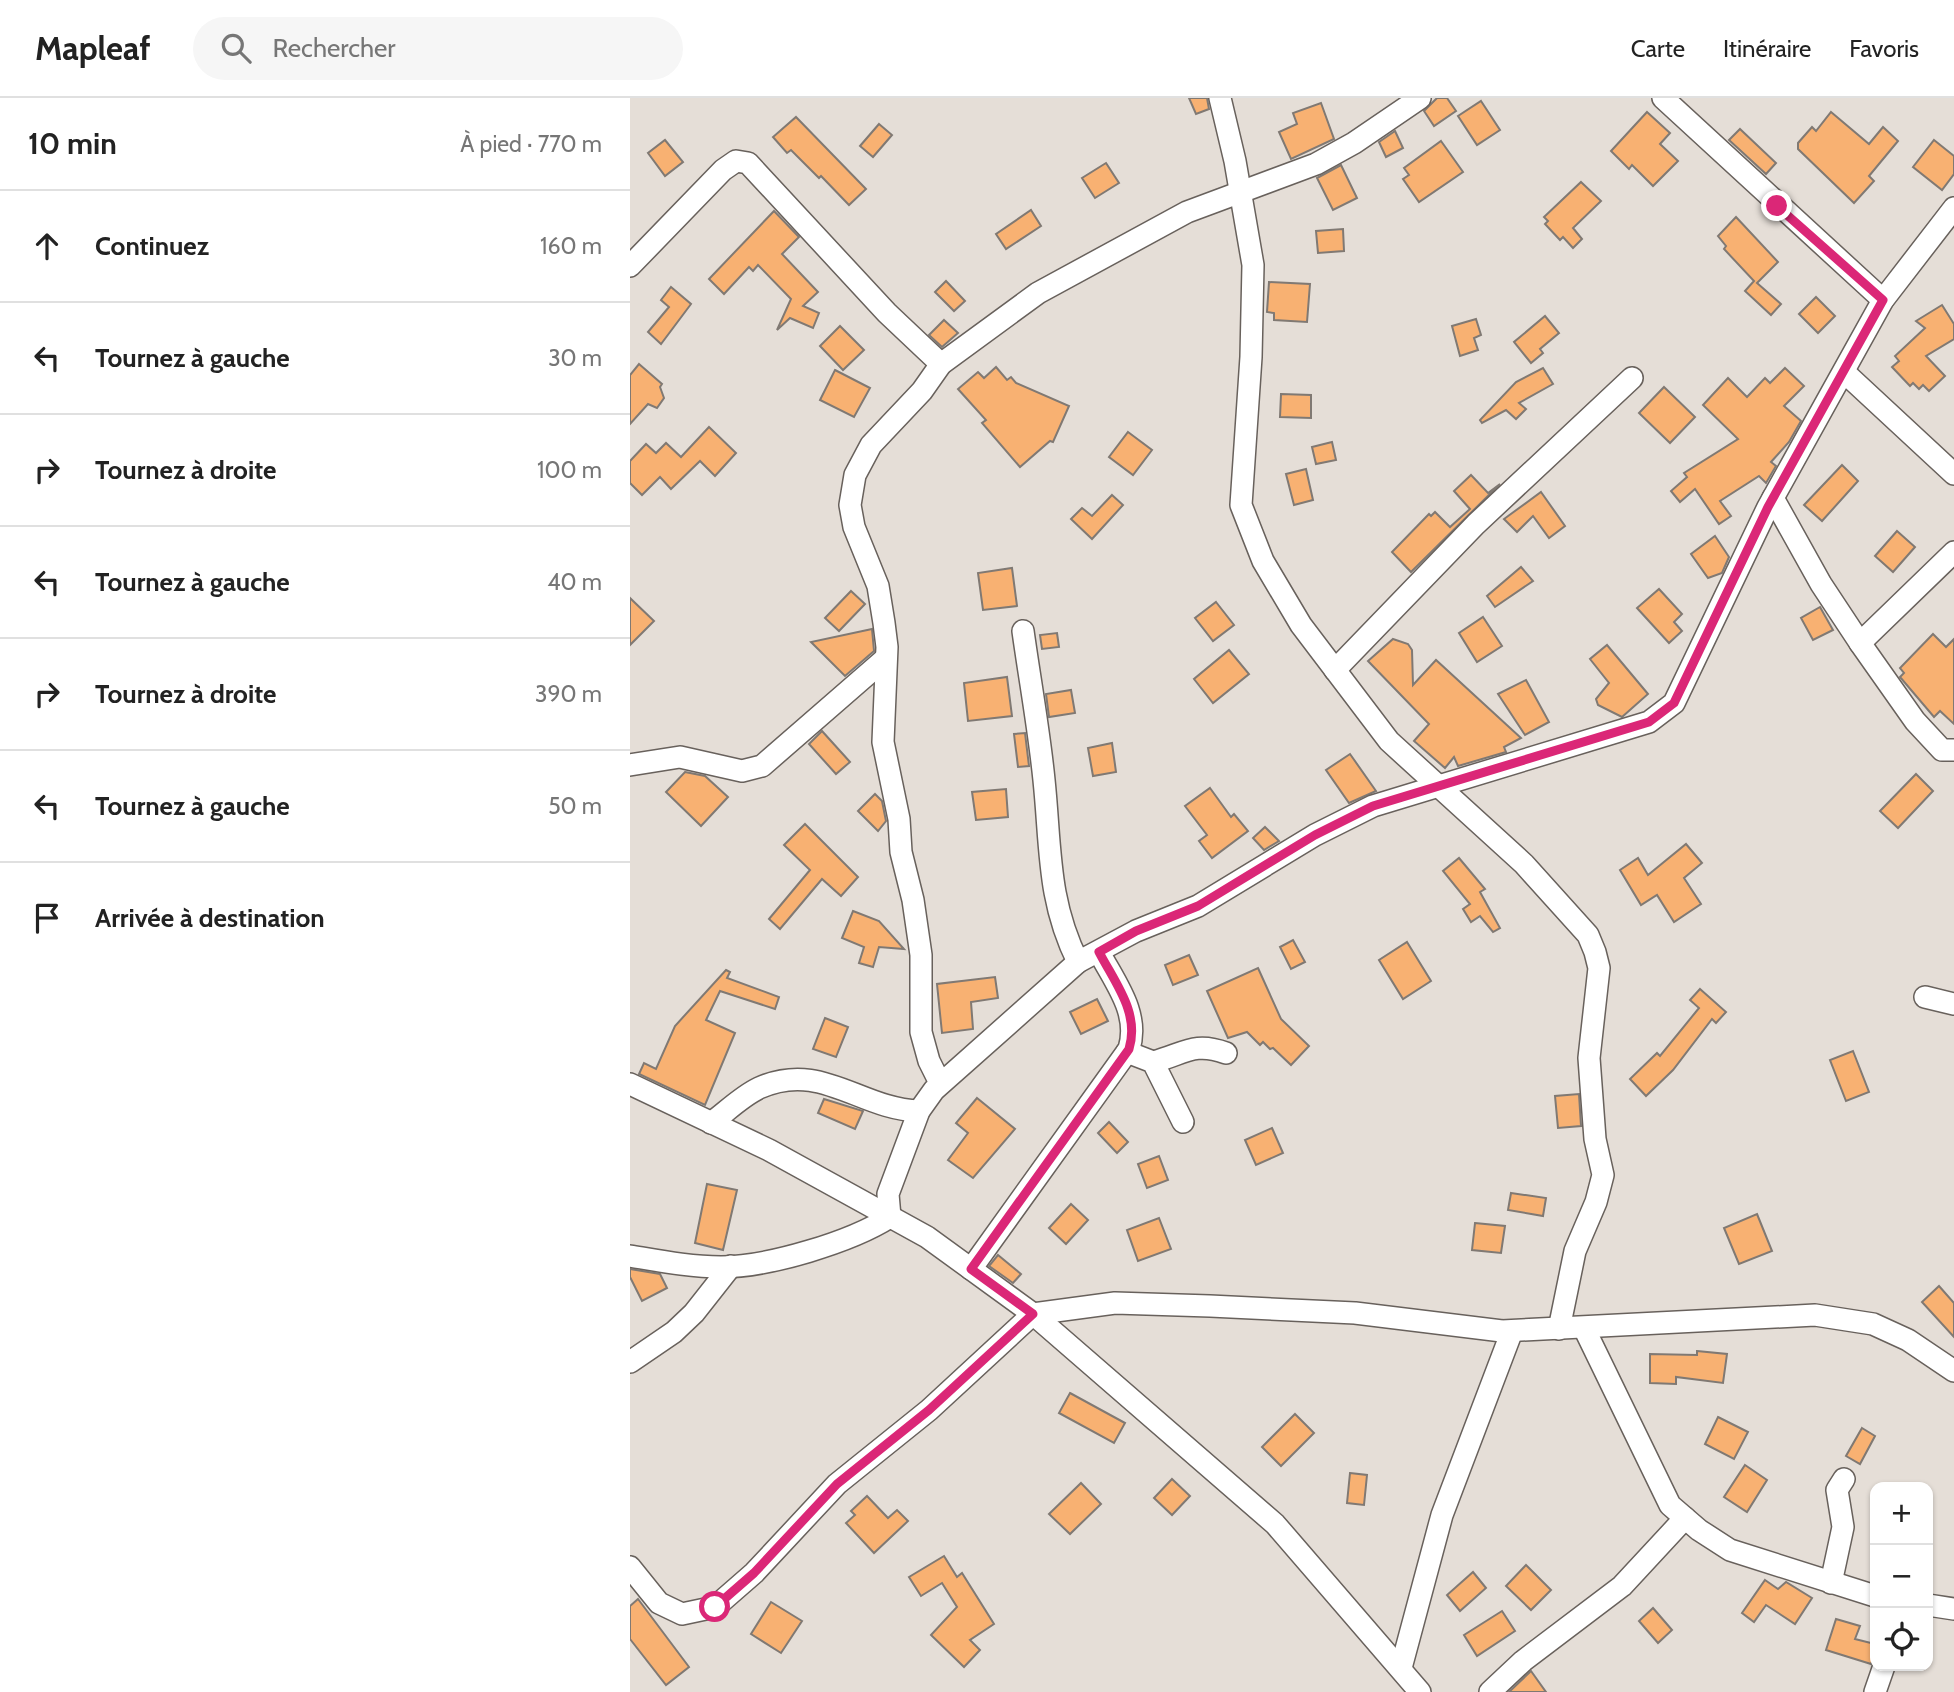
<!DOCTYPE html>
<html lang="fr">
<meta charset="utf-8">
<style>
:root{--surface:#fff;--page:#f6f6f6;--text:#222;--muted:#767676;--line:#e0e0e0}
body{margin:0;font-family:Cabin,sans-serif;background:var(--page);color:var(--text)}
.controls{position:absolute;right:21px;bottom:21px;display:grid;overflow:hidden;border-radius:14px;box-shadow:0 2px 5px #0004}
.controls button{width:63px;height:63px;display:grid;place-items:center;padding:0;border:0;border-bottom:2px solid var(--line);background:var(--surface);color:var(--text);font:35px sans-serif}
.stop{position:absolute;width:21px;height:21px;margin:-16px;border:5px solid #db2777;border-radius:50%;background:#fff}
.stop.end{background:#db2777;border-color:#fff;box-shadow:0 2px 7px #0008}
.list{margin:0;padding:0;list-style:none}
h2{display:flex;justify-content:space-between;align-items:center;height:91px;margin:0;padding:0 28px;font-size:30px}
h2 small{font-size:23px;font-weight:400;color:var(--muted)}
.list li{display:grid;grid-template-columns:46px 1fr auto;gap:21px;align-items:center;box-sizing:border-box;height:112px;padding:0 28px;border-top:2px solid var(--line)}
.list b{display:block;font-size:26px;white-space:nowrap}
.list em{font-size:23px;font-style:normal;color:var(--muted)}
.icon{flex:none;width:38px;height:38px;fill:none;stroke:currentColor;stroke-width:2;stroke-linecap:round;stroke-linejoin:round}
.map{position:relative;flex:none;width:1324px;height:1594px;overflow:hidden}
header{display:flex;align-items:center;gap:42px;box-sizing:border-box;height:98px;padding:0 35px;background:var(--surface);border-bottom:2px solid var(--line)}
header strong{font-size:33px}
nav{display:flex;gap:38px;margin-inline-start:auto;font-size:24px}
.search{width:490px;height:63px;background:var(--page);display:flex;align-items:center;gap:18px;box-sizing:border-box;padding:0 24px;border-radius:38px;color:var(--muted);font-size:26px}
main{display:flex}
aside{flex:1;background:var(--surface)}
.map>svg:first-child{display:block}
.building{fill:#f8b172;stroke:#807973;stroke-width:2}
.lines{fill:none;stroke-linecap:round;stroke-linejoin:round}
.minor-casing{stroke:#68615c;stroke-width:24}
.minor{stroke:#fff;stroke-width:21}
.route{stroke:#db2777;stroke-width:9}
</style>
<header>
<strong>Mapleaf</strong>
<div class="search"><svg class="icon" aria-label="search" viewBox="0 0 24 24"><circle cx="10" cy="10" r="6"/><path d="M15 15l6 6"/></svg>Rechercher</div>
<nav><a>Carte</a><a>Itinéraire</a><a>Favoris</a></nav>
</header>
<main>
<aside>
<h2>10 min<small>À pied · 770 m</small></h2>
<ul class="list">
<li><svg class="icon" aria-label="ahead" viewBox="0 0 24 24"><path d="M12 20V5M6 11l6-6 6 6"/></svg><div><b>Continuez</b></div><em>160 m</em></li>
<li><svg class="icon" aria-label="left" viewBox="0 0 24 24"><path d="M17 20v-9H6M10 6l-5 5 5 5"/></svg><div><b>Tournez à gauche</b></div><em>30 m</em></li>
<li><svg class="icon" aria-label="right" viewBox="0 0 24 24"><path d="M7 20v-9h11M14 6l5 5-5 5"/></svg><div><b>Tournez à droite</b></div><em>100 m</em></li>
<li><svg class="icon" aria-label="left" viewBox="0 0 24 24"><path d="M17 20v-9H6M10 6l-5 5 5 5"/></svg><div><b>Tournez à gauche</b></div><em>40 m</em></li>
<li><svg class="icon" aria-label="right" viewBox="0 0 24 24"><path d="M7 20v-9h11M14 6l5 5-5 5"/></svg><div><b>Tournez à droite</b></div><em>390 m</em></li>
<li><svg class="icon" aria-label="left" viewBox="0 0 24 24"><path d="M17 20v-9H6M10 6l-5 5 5 5"/></svg><div><b>Tournez à gauche</b></div><em>50 m</em></li>
<li><svg class="icon" aria-label="arrive" viewBox="0 0 24 24"><path d="M6 21V4h12l-3 4 3 4H6"/></svg><div><b>Arrivée à destination</b></div></li>
</ul>
</aside>
<div class="map">
<svg width="1324" height="1594" viewBox="0 0 1324 1594">
<rect width="100%" height="100%" fill="#e5ded7"/>
<g class="building">
<polygon points="559,0 577,0 579,11 566,16"/>
<polygon points="807,0 817,0 826,13 804,28 794,13"/>
<polygon points="851,3 870,32 847,47 828,18"/>
<polygon points="691,5 704,41 661,61 649,34 667,26 663,15"/>
<polygon points="1017,14 1040,35 1030,46 1048,63 1023,88 1002,67 999,71 981,53"/>
<polygon points="1201,14 1239,46 1253,29 1268,43 1239,78 1244,83 1224,105 1168,51 1168,45 1182,29 1186,33"/>
<polygon points="166,19 236,91 219,107 191,78 189,80 161,52 157,55 143,39"/>
<polygon points="249,26 262,37 243,59 230,48"/>
<polygon points="1110,31 1146,65 1136,76 1099,42"/>
<polygon points="765,33 773,50 756,59 749,44"/>
<polygon points="35,42 53,64 35,78 18,55"/>
<polygon points="1304,42 1324,58 1324,76 1312,92 1283,69"/>
<polygon points="811,43 833,74 789,104 773,81 779,77 774,70"/>
<polygon points="476,65 489,85 465,100 452,80"/>
<polygon points="711,67 727,100 703,112 687,80"/>
<polygon points="951,84 971,103 943,130 952,141 943,150 933,139 930,142 915,126 918,123 914,119"/>
<polygon points="401,112 411,128 376,151 366,136"/>
<polygon points="144,113 169,139 152,156 188,194 173,208 189,215 183,230 160,220 147,232 161,201 128,167 123,173 119,169 94,196 79,181"/>
<polygon points="1106,119 1148,164 1127,185 1151,206 1141,217 1115,193 1124,183 1094,151 1096,148 1088,138"/>
<polygon points="713,131 714,153 688,155 686,133"/>
<polygon points="316,183 335,203 324,213 305,194"/>
<polygon points="639,184 680,186 677,224 644,222 644,215 637,214"/>
<polygon points="41,189 61,206 31,246 18,234 39,209 31,202"/>
<polygon points="1186,199 1205,218 1188,235 1169,216"/>
<polygon points="1312,207 1324,226 1324,241 1296,258 1315,278 1299,293 1293,287 1289,291 1283,285 1280,288 1262,269 1269,263 1265,258 1295,230 1286,223"/>
<polygon points="915,218 929,235 910,251 913,255 901,265 884,244"/>
<polygon points="846,221 851,237 844,240 848,252 830,258 822,228"/>
<polygon points="314,222 328,235 312,249 299,237"/>
<polygon points="210,228 234,252 213,272 190,248"/>
<polygon points="9,266 32,286 30,289 34,300 27,310 18,306 0,326 0,277"/>
<polygon points="366,269 377,282 381,279 386,285 439,308 423,344 420,343 390,369 352,325 356,322 328,291 348,274 354,280"/>
<polygon points="913,270 923,286 889,305 896,311 886,321 876,312 852,325 850,322 886,284"/>
<polygon points="1155,270 1174,288 1154,308 1171,323 1159,344 1141,364 1146,368 1136,385 1129,378 1090,403 1101,418 1089,426 1065,391 1050,404 1041,393 1057,379 1054,375 1108,341 1073,307 1098,280 1117,299 1135,280 1140,285"/>
<polygon points="205,272 240,290 224,319 190,302"/>
<polygon points="1034,289 1065,319 1040,345 1009,315"/>
<polygon points="651,296 681,297 681,320 650,319"/>
<polygon points="79,329 106,355 85,378 70,363 41,391 30,379 12,397 0,385 0,363 16,346 26,355 36,345 51,359"/>
<polygon points="498,334 522,352 503,377 479,359"/>
<polygon points="702,344 706,362 686,366 682,349"/>
<polygon points="1212,367 1228,383 1192,423 1174,407"/>
<polygon points="676,371 683,402 664,407 656,376"/>
<polygon points="841,377 858,395 870,386 781,474 762,454 799,416 801,418 805,414 820,429 840,411 824,393"/>
<polygon points="911,394 935,428 919,440 903,418 887,434 874,421"/>
<polygon points="482,397 493,407 462,441 441,421 452,410 462,418"/>
<polygon points="1267,433 1285,449 1263,474 1245,458"/>
<polygon points="1085,438 1099,459 1092,475 1078,480 1061,456"/>
<polygon points="891,469 903,483 865,509 857,498"/>
<polygon points="382,470 387,508 353,512 348,475"/>
<polygon points="1029,491 1052,516 1044,524 1052,533 1039,545 1007,510"/>
<polygon points="221,493 235,506 209,533 195,520"/>
<polygon points="0,500 24,523 0,547"/>
<polygon points="586,504 604,527 583,543 565,520"/>
<polygon points="1190,509 1203,532 1183,542 1171,520"/>
<polygon points="853,519 872,548 847,564 829,535"/>
<polygon points="242,531 244,553 215,578 181,544"/>
<polygon points="427,535 429,549 412,551 410,537"/>
<polygon points="1303,536 1316,549 1324,541 1324,626 1310,613 1304,619 1270,579 1274,575 1270,570"/>
<polygon points="763,541 778,546 782,552 783,587 806,562 891,640 874,649 876,654 828,668 824,659 815,670 784,643 799,626 738,563"/>
<polygon points="977,547 1018,596 992,619 968,607 966,601 979,585 960,561"/>
<polygon points="599,552 619,576 583,605 564,581"/>
<polygon points="377,579 382,618 338,623 334,585"/>
<polygon points="896,582 919,624 895,637 868,596"/>
<polygon points="441,592 445,615 419,619 416,596"/>
<polygon points="192,633 220,664 206,676 179,646"/>
<polygon points="395,635 399,668 388,669 384,636"/>
<polygon points="482,645 486,674 463,678 458,650"/>
<polygon points="720,656 746,693 719,705 696,672"/>
<polygon points="55,674 75,678 98,699 71,728 36,694"/>
<polygon points="1286,676 1303,693 1268,730 1250,713"/>
<polygon points="580,690 601,719 604,716 618,733 582,760 569,743 577,737 555,708"/>
<polygon points="376,691 378,719 346,722 342,694"/>
<polygon points="245,696 252,703 256,723 248,733 228,713"/>
<polygon points="175,726 228,779 211,798 192,781 150,831 139,821 180,772 154,747"/>
<polygon points="635,729 649,743 634,752 623,740"/>
<polygon points="1056,746 1072,765 1054,780 1071,806 1044,824 1027,797 1011,807 990,772 1008,760 1018,777"/>
<polygon points="829,760 855,791 850,794 870,830 863,834 850,818 841,824 833,811 840,806 813,773"/>
<polygon points="223,813 249,823 274,851 249,849 243,869 229,865 234,849 212,840"/>
<polygon points="663,842 675,864 661,871 650,849"/>
<polygon points="777,844 801,883 773,901 749,862"/>
<polygon points="559,857 568,877 543,887 535,867"/>
<polygon points="628,870 651,921 679,948 661,967 643,950 640,951 633,944 630,947 617,934 598,940 577,893"/>
<polygon points="96,872 100,874 97,880 149,899 145,911 90,893 76,922 105,935 75,1007 9,976 14,965 26,971 45,928"/>
<polygon points="365,879 368,900 341,904 343,931 312,935 307,886"/>
<polygon points="1070,891 1096,914 1086,925 1082,921 1043,972 1016,998 1000,981 1027,955 1030,958 1069,910 1060,902"/>
<polygon points="467,901 478,923 451,936 440,914"/>
<polygon points="195,920 218,929 206,959 183,951"/>
<polygon points="1223,953 1239,994 1216,1003 1200,962"/>
<polygon points="949,996 951,1028 928,1030 925,998"/>
<polygon points="347,1000 385,1031 343,1080 318,1062 338,1035 326,1025"/>
<polygon points="194,1001 233,1013 225,1031 188,1015"/>
<polygon points="479,1024 498,1044 487,1055 468,1035"/>
<polygon points="642,1030 653,1055 626,1067 615,1042"/>
<polygon points="529,1058 538,1082 517,1090 508,1066"/>
<polygon points="77,1086 107,1092 93,1152 65,1145"/>
<polygon points="881,1095 916,1100 913,1118 878,1112"/>
<polygon points="441,1106 458,1122 436,1146 419,1130"/>
<polygon points="1127,1116 1142,1153 1109,1166 1094,1130"/>
<polygon points="529,1120 541,1151 508,1163 497,1132"/>
<polygon points="845,1125 875,1128 871,1155 842,1152"/>
<polygon points="368,1157 391,1176 383,1185 359,1168"/>
<polygon points="0,1171 30,1176 37,1190 12,1203 0,1179"/>
<polygon points="1309,1188 1324,1205 1324,1239 1292,1204"/>
<polygon points="1067,1253 1097,1256 1093,1285 1046,1279 1046,1286 1020,1285 1020,1256 1067,1257"/>
<polygon points="440,1295 495,1325 484,1345 429,1315"/>
<polygon points="665,1316 684,1335 651,1368 632,1349"/>
<polygon points="1088,1319 1118,1334 1104,1361 1075,1346"/>
<polygon points="1232,1330 1245,1338 1230,1366 1216,1358"/>
<polygon points="1115,1367 1137,1382 1117,1414 1094,1399"/>
<polygon points="720,1375 737,1377 734,1407 717,1405"/>
<polygon points="542,1381 560,1398 542,1417 524,1400"/>
<polygon points="451,1385 471,1406 440,1436 419,1416"/>
<polygon points="237,1398 258,1420 267,1412 278,1423 244,1455 216,1425 225,1417 221,1413"/>
<polygon points="314,1458 327,1479 332,1475 364,1526 340,1542 350,1552 334,1569 301,1537 327,1509 312,1485 291,1498 279,1479"/>
<polygon points="896,1467 921,1492 901,1512 876,1488"/>
<polygon points="843,1474 856,1490 830,1513 817,1497"/>
<polygon points="1135,1482 1148,1491 1156,1484 1182,1500 1165,1526 1136,1507 1124,1524 1112,1515"/>
<polygon points="8,1501 59,1569 36,1587 0,1541 0,1508"/>
<polygon points="141,1504 172,1523 151,1555 121,1536"/>
<polygon points="1023,1510 1042,1532 1028,1545 1009,1523"/>
<polygon points="872,1513 885,1533 847,1558 834,1537"/>
<polygon points="1206,1521 1230,1528 1225,1541 1245,1546 1245,1558 1241,1566 1196,1552"/>
<polygon points="901,1573 916,1594 879,1594"/>
</g>
<g class="lines">
<g class="minor-casing">
<g id="minor">
<polyline points="590,0 605,63 623,167 621,259 611,407 633,463 671,527 759,643 894,766 958,837 965,854 969,870 959,960 965,1041 973,1077 966,1104 945,1153 929,1231"/>
<polyline points="1033,0 1253,202"/>
<polyline points="0,168 93,72 106,63 118,65 257,215 311,266"/>
<polyline points="1214,274 1324,376"/>
<polyline points="1143,400 1191,486 1230,545 1285,623 1312,652 1324,652"/>
<path d="M393,533C400,583 409,632 414,682C421,749 417,802 448,864"/>
<polyline points="1230,545 1324,454"/>
<polyline points="705,572 846,426 1002,280"/>
<polyline points="0,667 50,659 112,673 132,668 255,561"/>
<polyline points="1295,899 1324,906"/>
<polyline points="497,954 523,964 553,1024"/>
<path d="M523,964C554,956 564,943 596,955"/>
<polyline points="310,985 299,963 291,934 291,857 283,802 271,754 269,721 253,644 257,549 254,525 248,488 224,429 220,407 225,377 241,347 292,293 311,266 408,195 557,114 686,66 724,45 790,0"/>
<polyline points="0,986 139,1052 297,1139 403,1216 645,1426 790,1594"/>
<path d="M81,1025C96,1014 112,998 129,990C191,962 229,1011 289,1013"/>
<path d="M0,1158C30,1163 61,1169 91,1169C138,1169 221,1144 260,1119L258,1096L289,1013L304,992L448,864L506,833L568,808L685,737L743,708L1019,624L1044,605L1138,409L1253,202L1324,110"/>
<path d="M341,1171L499,951C510,915 485,885 469,854"/>
<polyline points="954,1230 1040,1407 1069,1432 1100,1452 1245,1498"/>
<polyline points="0,1264 44,1234 64,1215 101,1168"/>
<polyline points="0,1469 29,1505 52,1516 85,1509 124,1475 207,1386 299,1312 403,1216 485,1205 580,1208 725,1215 872,1233 1185,1217 1243,1226 1278,1242 1324,1273"/>
<polyline points="1201,1485 1213,1429 1207,1392 1214,1381"/>
<polyline points="1298,1507 1324,1511"/>
<polyline points="771,1570 812,1417 882,1233"/>
<polyline points="860,1594 893,1563 992,1488 1055,1420"/>
<polyline points="1245,1594 1254,1568"/>
</g>
</g>
<use href="#minor" class="minor"/>
</g>
<g class="lines">
<path class="route" d="M85,1509L124,1475L207,1386L299,1312L403,1216L341,1171L499,951C510,915 485,885 469,854L506,833L568,808L685,737L743,708L1019,624L1044,605L1138,409L1253,202L1147,108"/>
</g>
</svg>
<div class="controls">
<button>+</button>
<button>−</button>
<button><svg class="icon" aria-label="locate" viewBox="0 0 24 24"><circle cx="12" cy="12" r="6"/><path d="M12 2v4M12 18v4M2 12h4M18 12h4"/></svg></button>
</div>
<div class="stop" style="left:85px;top:1509px"></div>
<div class="stop end" style="left:1147px;top:108px"></div>
</div>
</main>
